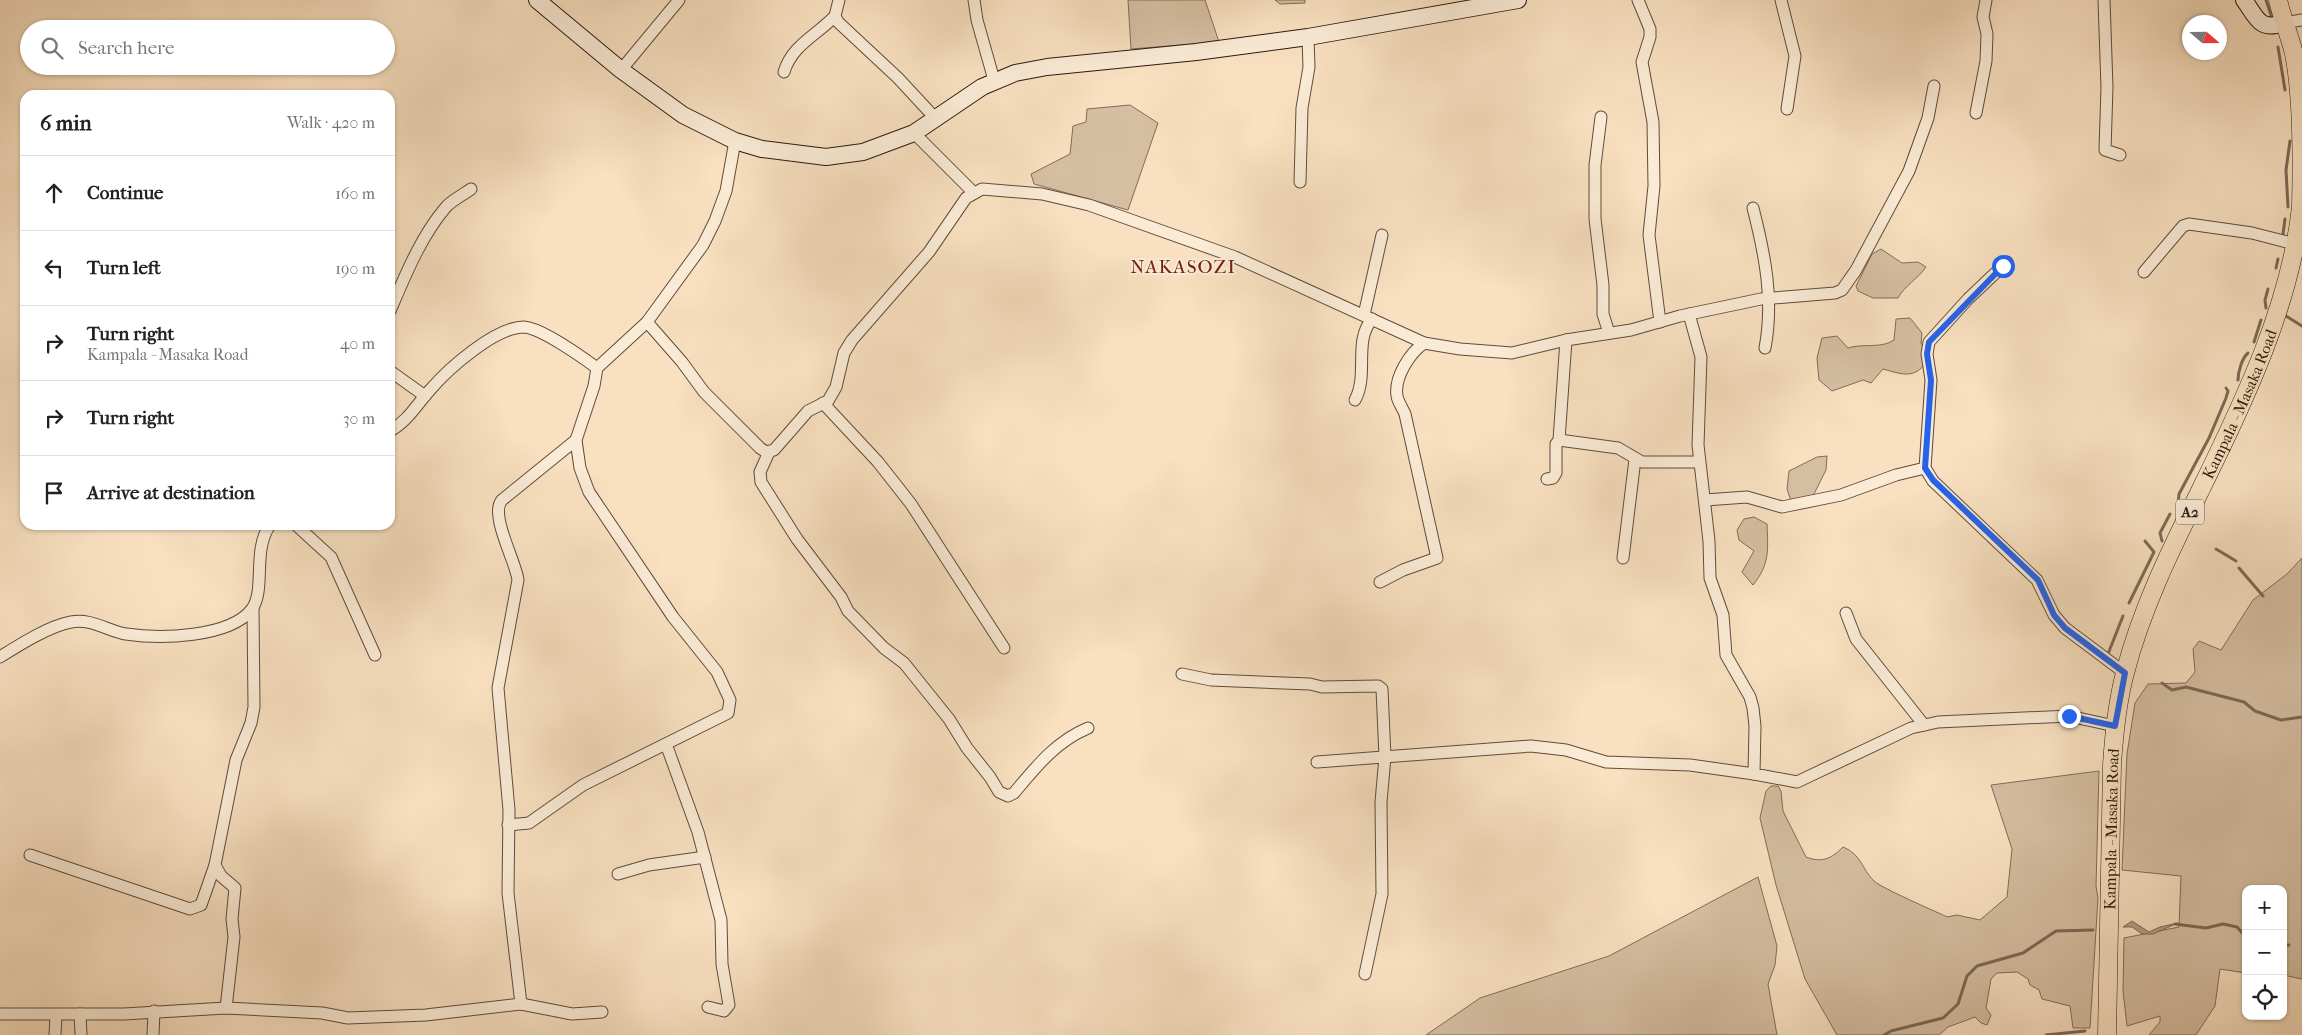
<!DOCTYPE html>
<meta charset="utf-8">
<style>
:root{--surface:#fff;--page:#f2f2f2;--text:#222;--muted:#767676;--line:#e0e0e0}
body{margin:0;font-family:"IM FELL French Canon",serif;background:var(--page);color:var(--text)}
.controls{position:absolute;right:15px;bottom:15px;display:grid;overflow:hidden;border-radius:10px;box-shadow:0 1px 4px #0004}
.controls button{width:45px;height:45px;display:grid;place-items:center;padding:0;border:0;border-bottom:1px solid var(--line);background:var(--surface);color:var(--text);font:25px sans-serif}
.compass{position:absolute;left:2182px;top:15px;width:45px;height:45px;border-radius:50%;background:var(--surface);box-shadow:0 1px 4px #0004;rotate:110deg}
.stop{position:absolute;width:15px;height:15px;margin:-11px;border:4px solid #2563eb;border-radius:50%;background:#fff}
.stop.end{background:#2563eb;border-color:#fff;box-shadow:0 1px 5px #0008}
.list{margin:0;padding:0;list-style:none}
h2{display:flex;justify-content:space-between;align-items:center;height:65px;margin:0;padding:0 20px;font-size:21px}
h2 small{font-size:16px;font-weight:400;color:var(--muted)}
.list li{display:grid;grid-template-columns:32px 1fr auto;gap:15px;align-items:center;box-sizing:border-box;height:75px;padding:0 20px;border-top:1px solid var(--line)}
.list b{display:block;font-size:19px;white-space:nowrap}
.list p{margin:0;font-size:16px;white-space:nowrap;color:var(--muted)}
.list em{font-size:16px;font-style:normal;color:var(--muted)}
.icon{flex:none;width:28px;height:28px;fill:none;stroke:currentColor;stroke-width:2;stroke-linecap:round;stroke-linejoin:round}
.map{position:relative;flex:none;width:2302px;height:1035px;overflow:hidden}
.search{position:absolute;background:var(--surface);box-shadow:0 1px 4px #0004;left:20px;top:20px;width:375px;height:55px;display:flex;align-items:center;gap:12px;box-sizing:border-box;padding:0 18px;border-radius:28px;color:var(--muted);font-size:19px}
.panel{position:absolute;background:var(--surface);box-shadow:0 1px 4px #0004;left:20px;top:90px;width:375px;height:440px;border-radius:15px}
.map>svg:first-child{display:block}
.green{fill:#d5bea2;stroke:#816c58}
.water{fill:#b39c84;stroke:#7d6855}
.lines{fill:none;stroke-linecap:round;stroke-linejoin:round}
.stream{stroke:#7d6855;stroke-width:3}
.street-casing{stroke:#604b3b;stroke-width:13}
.secondary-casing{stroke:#2d190f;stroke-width:18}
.primary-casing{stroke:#2d190f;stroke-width:19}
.street{stroke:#faebd6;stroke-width:11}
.secondary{stroke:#faebd6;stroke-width:16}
.primary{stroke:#f8e0c0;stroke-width:18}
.route{stroke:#2563eb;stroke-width:6}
.labels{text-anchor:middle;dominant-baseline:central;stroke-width:4;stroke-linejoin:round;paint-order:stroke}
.shield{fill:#faebd6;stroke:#6a584b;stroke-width:1}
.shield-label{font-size:15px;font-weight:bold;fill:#2d190f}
.street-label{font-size:16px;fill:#2d190f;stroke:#faebd6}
.quarter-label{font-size:19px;letter-spacing:1px;fill:#7a1f14;stroke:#faebd6}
</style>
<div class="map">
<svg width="2302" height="1035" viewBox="0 0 2302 1035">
<rect width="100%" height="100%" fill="#f8e0c0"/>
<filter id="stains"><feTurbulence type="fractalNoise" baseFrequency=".004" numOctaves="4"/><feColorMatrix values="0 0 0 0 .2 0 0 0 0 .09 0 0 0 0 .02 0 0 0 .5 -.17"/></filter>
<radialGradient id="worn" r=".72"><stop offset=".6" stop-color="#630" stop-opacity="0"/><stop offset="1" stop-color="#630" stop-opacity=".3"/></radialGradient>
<g class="green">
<polygon points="1128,0 1205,0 1219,42 1131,49"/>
<polygon points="1275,0 1305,0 1305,3 1280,4"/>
<polygon points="1130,105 1158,123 1128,210 1034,184 1031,174 1070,154 1073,126 1086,122 1087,109"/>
<path d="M1881,249L1902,263L1918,262L1926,267C1918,279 1905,285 1898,298H1873L1858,291L1856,286L1872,254Z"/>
<path d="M1910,318L1922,333L1921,344L1931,348L1933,353C1917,378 1910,377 1883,369L1871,383L1863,380L1832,391L1819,380L1817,358L1822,338L1837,336L1848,348C1863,343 1881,349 1894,340L1896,319Z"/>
<polygon points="1827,456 1826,470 1811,500 1791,501 1787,489 1789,471 1817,457"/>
<path d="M1754,517L1767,524C1768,550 1770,564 1753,585L1742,572L1754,551L1739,540L1737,530L1744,519Z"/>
<polygon points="2302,558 2302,979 2283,975 2283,889 2246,889 2246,973 2220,969 2215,1006 2196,1035 2149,1035 2160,1022 2160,1016 2127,1026 2123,991 2124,938 2179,927 2181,876 2122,870 2127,754 2135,703 2148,684 2186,683 2195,672 2193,649 2199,641 2221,650 2253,600 2287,574"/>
<path d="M2099,771L2096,886L2098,898L2090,1028H2073L2070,1006L2042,999L2039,990L2030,985L2028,979L2017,972L1997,973L1991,979L1986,1008L1991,1015L1987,1025L1981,1023L1975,1017L1948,1027L1939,1035H1837L1805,979L1776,885L1760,818L1766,791L1771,786H1778L1781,791L1783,811L1806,857C1822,863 1831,859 1843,847C1862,855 1861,868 1874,881C1883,889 1933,910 1947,917L1957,915L1980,920L2007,897L2012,849L1991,785Z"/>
<polygon points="1758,877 1777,946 1775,965 1768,984 1777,1035 1426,1035 1480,998 1609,956"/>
</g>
<polygon class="water" points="2132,921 2149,932 2160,927 2178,923 2153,934 2142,934 2132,927 2123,927"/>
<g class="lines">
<g class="stream">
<polyline points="2266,0 2273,21"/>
<polyline points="2278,47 2285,90"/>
<polyline points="2288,207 2286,170 2290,141"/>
<polyline points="2283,234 2285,219"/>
<polyline points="2276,268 2278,259"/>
<polyline points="2266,308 2265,300 2268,289"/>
<polyline points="2286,316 2302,326"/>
<polyline points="2254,342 2261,320"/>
<path d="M2238,380C2238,372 2242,358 2248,353"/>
<polyline points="2178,504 2179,494 2209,438 2226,398 2228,391 2226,388"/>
<polyline points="2162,541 2160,533 2170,514"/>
<polyline points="2216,549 2236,561"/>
<polyline points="2239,568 2263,596"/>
<polyline points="2129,603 2154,552 2145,541"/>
<polyline points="2108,654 2123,616"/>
<polyline points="2162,683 2172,690 2186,687 2244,702 2255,711 2281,720 2302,717"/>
<polyline points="2175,924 2206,928 2223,924 2237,927 2246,937"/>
<polyline points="2283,945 2289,945"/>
<polyline points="1884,1035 1891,1031 1943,1018 1958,1004 1967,976 1977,966 2023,953 2056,931 2093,930"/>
<polyline points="2046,1035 2085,1031"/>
</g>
<g class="street-casing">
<g id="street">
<polyline points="839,0 835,16 838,22 898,78 936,119"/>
<polyline points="974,0 977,20 994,80"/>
<polyline points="1638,0 1650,29 1650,37 1642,62 1653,122 1654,186 1649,235 1660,322"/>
<polyline points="1781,0 1795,56 1787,109"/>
<polyline points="2104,0 2107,87 2105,150 2120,155"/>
<polyline points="2283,23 2302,20"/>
<polyline points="621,70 679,0"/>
<path d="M784,72C792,45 817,35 835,16"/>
<polyline points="1976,113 1986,61 1987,34 1983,17 1986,0"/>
<polyline points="1601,117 1595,165 1595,219 1603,285 1603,314 1609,333"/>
<polyline points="914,133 973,192"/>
<polyline points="1300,182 1302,108 1309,67 1308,37"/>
<path d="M1753,208C1765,255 1774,300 1765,348"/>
<polyline points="2007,262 1968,299 1929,342 1927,354 1931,380 1925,468 1933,481 2037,580 2054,615 2065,628 2125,673"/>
<polyline points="2144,272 2183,226 2189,224 2252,233 2295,244"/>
<path d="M390,311C405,276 421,236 446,207C452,200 463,195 471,189"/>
<polyline points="1689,314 1701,357 1698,445 1709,541 1710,578 1723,615 1726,655 1750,697 1753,708 1755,726 1754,774 1797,782 1911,728 1938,722 2069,716 2115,726"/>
<polyline points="1364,315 1382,235"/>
<polyline points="647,322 682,362 704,392 760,448 766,452 774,450 808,411 828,401 836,387 844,353 852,340 929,252 966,198 982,189 1042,194 1089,205 1235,257 1424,343 1460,349 1512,353 1566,340 1631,330 1680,316 1761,299 1835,293 1842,290 1856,270 1909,171 1928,118 1934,86"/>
<polyline points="390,371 425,396"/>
<path d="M1355,400C1369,374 1353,342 1372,319"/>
<polyline points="823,403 878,462 911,504 1004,648"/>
<path d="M390,431C408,421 417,404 430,390C448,369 495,327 524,327C541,328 582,357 597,368"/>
<polyline points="1559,440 1618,448 1642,462 1699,462"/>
<path d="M769,452L760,472L761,482L797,539L841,597L848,611L884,648L904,663L949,719L967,748L990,777L999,792L1008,796L1014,793C1036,767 1055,742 1088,728"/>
<polyline points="1547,479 1553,478 1556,473 1556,444 1559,440 1566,340"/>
<polyline points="1705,500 1747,497 1782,507 1841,495 1896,475 1925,468"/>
<polyline points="296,525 331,557 375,655"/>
<polyline points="1623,558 1635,459"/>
<path d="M1380,582L1403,570L1437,558L1405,414C1403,409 1398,402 1397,396C1394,377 1410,353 1424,343"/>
<polyline points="1846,613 1856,639 1924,725"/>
<path d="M0,657C19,645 49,626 71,622C91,618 108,631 126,634C159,639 230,638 252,609C266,589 252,550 270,525"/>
<polyline points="1182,674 1211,680 1310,684 1322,687 1378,686 1382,689 1385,757 1381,802 1382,894 1365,974"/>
<polyline points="666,744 698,832 721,920 722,964 729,1005 724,1011 708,1007"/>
<polyline points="1317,762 1531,746 1566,750 1606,762 1690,765 1754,774"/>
<polyline points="508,825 529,823 583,785 728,713 730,700 717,672 673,617 589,492 580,468 576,440 594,386 597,368 647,322 703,245 715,221 726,191 735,141"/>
<polyline points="30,855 190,909 201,905 215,865"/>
<polyline points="618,874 649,865 705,857"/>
<path d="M521,1004L508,893L509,810L498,688L518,580C516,562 489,514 502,500L576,440"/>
<polyline points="226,1008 234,937 232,919 235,888 221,876 215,865 236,760 251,723 254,707 253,608"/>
<polyline points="0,1014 124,1014 226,1008 322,1013 348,1018 426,1015 521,1004 572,1014 602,1012"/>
<polyline points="80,1014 81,1035"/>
<polyline points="55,1035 56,1015"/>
<polyline points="153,1035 154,1011"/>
</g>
</g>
<g class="secondary-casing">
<g id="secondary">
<polyline points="537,0 621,70 683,115 735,141 762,149 826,157 863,152 914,133 982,87 1015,73 1047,67 1196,52 1308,37 1518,0"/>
<path d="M2244,0C2256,16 2259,32 2283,23"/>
</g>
</g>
<g class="primary-casing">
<g id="primary">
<path id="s1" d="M2107,1035L2112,765C2114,734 2117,703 2125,673C2141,610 2171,549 2200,491C2244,401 2290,307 2301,207C2302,166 2302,94 2294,54C2290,36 2282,18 2278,0"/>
</g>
</g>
<use href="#street" class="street"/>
<use href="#secondary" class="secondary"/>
<use href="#primary" class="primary"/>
</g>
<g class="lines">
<polyline class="route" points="2003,266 1929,342 1927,354 1931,380 1925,468 1933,480 2038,580 2054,615 2065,628 2125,673 2115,726 2069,716"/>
</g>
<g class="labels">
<rect class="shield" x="2176" y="499.5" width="28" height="25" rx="4"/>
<g class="shield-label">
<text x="2190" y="512">A2</text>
</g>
<g class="street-label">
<text stroke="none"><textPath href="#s1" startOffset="656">Kampala - Masaka Road</textPath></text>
<text stroke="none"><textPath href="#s1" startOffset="206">Kampala - Masaka Road</textPath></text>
</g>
<g class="quarter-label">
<text x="1183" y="267">NAKASOZI</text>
</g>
</g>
<rect width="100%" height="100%" filter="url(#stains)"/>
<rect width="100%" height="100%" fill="url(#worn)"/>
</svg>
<div class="controls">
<button>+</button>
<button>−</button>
<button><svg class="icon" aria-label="locate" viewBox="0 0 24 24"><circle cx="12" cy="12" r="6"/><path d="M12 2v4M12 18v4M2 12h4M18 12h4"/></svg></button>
</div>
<svg class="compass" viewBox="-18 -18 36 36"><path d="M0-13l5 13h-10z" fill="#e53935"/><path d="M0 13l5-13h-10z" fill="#767676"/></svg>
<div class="stop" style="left:2003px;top:266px"></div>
<div class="stop end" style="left:2069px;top:716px"></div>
<div class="search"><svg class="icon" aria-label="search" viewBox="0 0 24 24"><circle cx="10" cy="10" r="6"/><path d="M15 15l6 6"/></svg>Search here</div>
<section class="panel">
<h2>6 min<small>Walk · 420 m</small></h2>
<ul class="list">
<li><svg class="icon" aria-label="ahead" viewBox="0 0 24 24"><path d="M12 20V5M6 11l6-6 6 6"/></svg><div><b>Continue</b></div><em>160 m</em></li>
<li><svg class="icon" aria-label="left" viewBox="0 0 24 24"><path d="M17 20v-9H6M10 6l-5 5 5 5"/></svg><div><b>Turn left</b></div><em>190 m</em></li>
<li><svg class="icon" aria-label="right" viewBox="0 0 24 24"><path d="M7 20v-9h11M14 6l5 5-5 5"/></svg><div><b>Turn right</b><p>Kampala - Masaka Road</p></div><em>40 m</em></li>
<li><svg class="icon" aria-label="right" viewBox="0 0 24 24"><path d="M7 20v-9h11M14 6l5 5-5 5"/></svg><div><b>Turn right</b></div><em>30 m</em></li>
<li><svg class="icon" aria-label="arrive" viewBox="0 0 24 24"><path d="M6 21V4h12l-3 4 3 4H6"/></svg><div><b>Arrive at destination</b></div></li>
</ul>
</section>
</div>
